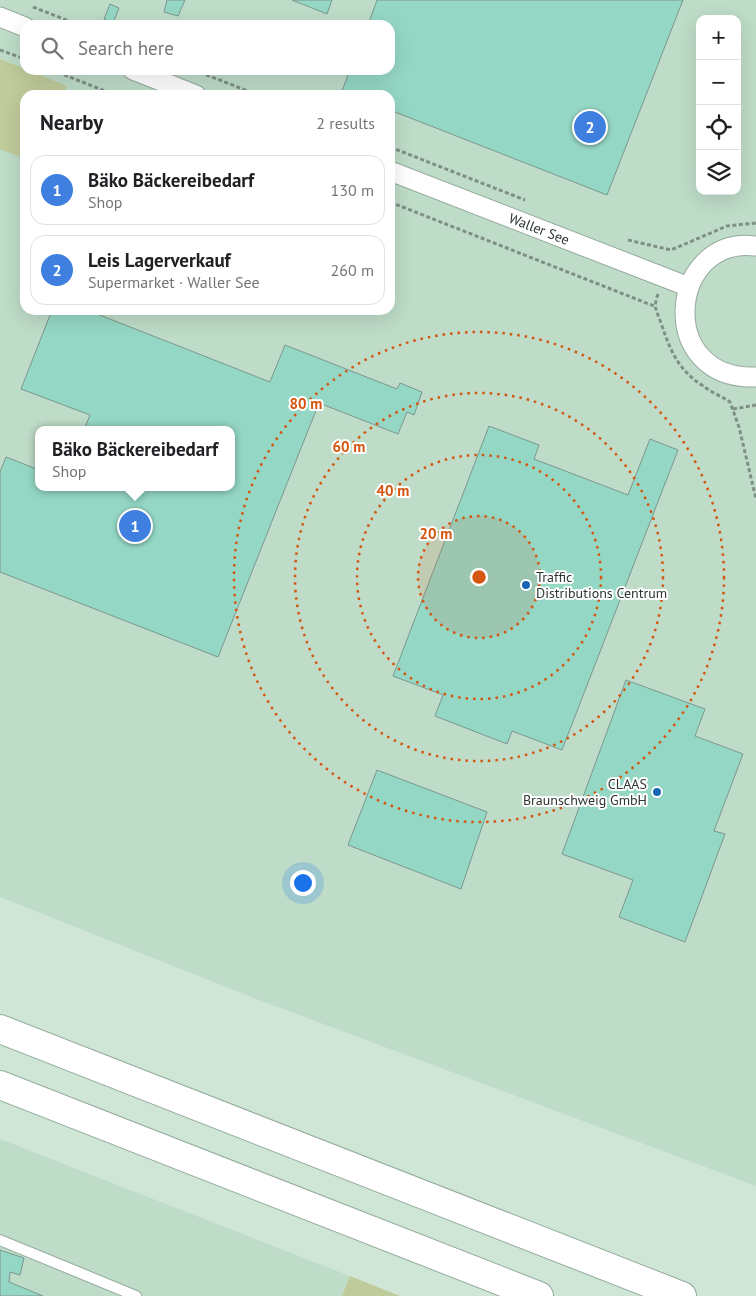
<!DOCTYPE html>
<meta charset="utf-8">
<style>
:root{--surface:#fff;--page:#f2f2f2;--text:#202124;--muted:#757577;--line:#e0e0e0;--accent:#1867b6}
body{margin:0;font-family:"PT Sans",sans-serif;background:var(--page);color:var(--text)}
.controls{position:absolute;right:15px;top:15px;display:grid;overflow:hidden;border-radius:10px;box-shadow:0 5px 20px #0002}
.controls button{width:45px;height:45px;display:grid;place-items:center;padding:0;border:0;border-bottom:1px solid var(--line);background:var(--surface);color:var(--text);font:25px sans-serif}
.you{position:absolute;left:302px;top:882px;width:18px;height:18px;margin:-12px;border:4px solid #fff;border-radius:50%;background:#1a73e8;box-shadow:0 0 0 8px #1a73e833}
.badge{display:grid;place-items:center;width:32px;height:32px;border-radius:50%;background:var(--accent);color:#fff;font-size:16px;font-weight:700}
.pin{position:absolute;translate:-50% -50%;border:2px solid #fff;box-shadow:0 1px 5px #0006}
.popup{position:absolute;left:35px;top:426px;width:200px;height:65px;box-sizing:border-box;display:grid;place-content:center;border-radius:10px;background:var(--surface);filter:drop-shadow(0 1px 4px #0005);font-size:16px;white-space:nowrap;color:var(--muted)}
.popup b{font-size:19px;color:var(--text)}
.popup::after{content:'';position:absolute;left:50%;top:100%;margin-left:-10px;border:10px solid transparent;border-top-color:var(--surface)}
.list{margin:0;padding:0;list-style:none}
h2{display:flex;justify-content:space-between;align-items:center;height:65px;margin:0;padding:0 20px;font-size:21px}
h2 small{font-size:16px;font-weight:400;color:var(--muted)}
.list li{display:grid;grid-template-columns:32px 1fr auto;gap:15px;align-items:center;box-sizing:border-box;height:70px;margin:0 10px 10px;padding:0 10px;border:1px solid var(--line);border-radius:15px}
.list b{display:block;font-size:19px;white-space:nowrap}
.list p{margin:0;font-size:16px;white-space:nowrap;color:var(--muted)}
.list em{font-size:16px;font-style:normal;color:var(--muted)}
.icon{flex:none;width:28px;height:28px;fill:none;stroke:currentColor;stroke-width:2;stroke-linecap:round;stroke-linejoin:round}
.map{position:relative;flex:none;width:756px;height:1296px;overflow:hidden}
.search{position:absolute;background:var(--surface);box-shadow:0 5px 20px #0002;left:20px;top:20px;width:375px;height:55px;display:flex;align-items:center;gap:12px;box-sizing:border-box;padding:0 18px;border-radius:15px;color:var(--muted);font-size:19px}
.panel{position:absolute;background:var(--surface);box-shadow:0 5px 20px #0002;left:20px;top:90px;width:375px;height:225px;border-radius:15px}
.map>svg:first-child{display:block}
.built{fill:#bedcc8;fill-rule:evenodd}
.green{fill:#c0cb9b}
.building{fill:#95d7c5;stroke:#7c978f}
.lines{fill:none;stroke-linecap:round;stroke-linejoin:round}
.service-casing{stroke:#94aa9c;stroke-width:12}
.minor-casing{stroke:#94aa9c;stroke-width:21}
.motorway-casing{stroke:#94aa9c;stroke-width:30}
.path{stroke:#7f8f85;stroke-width:3;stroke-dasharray:4 2.5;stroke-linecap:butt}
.service{stroke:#fff;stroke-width:10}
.minor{stroke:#fff;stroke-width:19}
.motorway{stroke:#fff;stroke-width:28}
.ring{fill:none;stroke:#d55610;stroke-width:2.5;stroke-dasharray:2.5 5}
.poi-dot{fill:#1867b6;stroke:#fff;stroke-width:2}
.labels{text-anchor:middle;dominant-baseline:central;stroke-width:4;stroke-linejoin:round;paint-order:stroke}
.street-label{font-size:14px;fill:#2d3630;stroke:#fff}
.poi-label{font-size:14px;fill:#2d3630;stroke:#fff;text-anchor:start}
.centre{fill:#d55610;stroke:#fff;stroke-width:2.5}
.ring-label{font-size:15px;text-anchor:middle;font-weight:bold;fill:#d55610;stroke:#fff;stroke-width:4;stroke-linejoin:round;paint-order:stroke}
</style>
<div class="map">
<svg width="756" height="1296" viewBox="0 0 756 1296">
<rect width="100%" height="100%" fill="#cfe6d7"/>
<g class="built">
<path d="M0,0H756V1186L254,998L0,897ZM700,19H737V191H700ZM25,25H390V70H25ZM25,95H390V310H25ZM39,430H231V487H39Z"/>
<polygon points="0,1139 350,1276 342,1296 0,1296"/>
</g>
<g class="green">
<polygon points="0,59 67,86 63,95 25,95 25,159 0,149"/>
<polygon points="350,1276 400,1296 342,1296"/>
</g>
<g class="building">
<polygon points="167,0 185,0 178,16 164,12"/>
<polygon points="292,0 332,0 327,14"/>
<polygon points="377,0 683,0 607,195 390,110 390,95 352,95 342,91 350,70 390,70 390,25 368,25"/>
<polygon points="110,4 119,8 113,23 104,19"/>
<polygon points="52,310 87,310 270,382 285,345 397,389 400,383 422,392 414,415 407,412 398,434 319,403 218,657 0,572 0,472 6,457 39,470 39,487 231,487 231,430 84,430 90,415 21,389"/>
<polygon points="489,426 539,445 534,459 628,495 650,439 678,450 562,750 512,731 507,744 435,716 443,695 393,676"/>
<polygon points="626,680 705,709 695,736 743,754 714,831 725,834 685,942 619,917 633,880 562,854"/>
<polygon points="377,770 487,812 461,889 348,845"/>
<polygon points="0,1250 24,1258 20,1275 10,1272 9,1282 43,1296 0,1296"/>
</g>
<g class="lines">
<g class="service-casing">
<polyline id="service" points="0,1240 136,1296"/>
</g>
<g class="minor-casing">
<g id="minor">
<polyline points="0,17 25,27"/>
<polyline points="133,70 196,95"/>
<path id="s1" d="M390,171L689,287"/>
<path d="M756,246C668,235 655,381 756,377"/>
</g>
</g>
<g class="motorway-casing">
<g id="motorway">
<polyline points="0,1029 682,1296"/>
<polyline points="0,1085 539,1296"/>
</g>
</g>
<g class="path">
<polyline points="33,7 79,25"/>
<polyline points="0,50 25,59"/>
<polyline points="52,70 115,95"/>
<polyline points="194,70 258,95"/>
<polyline points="390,147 525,200"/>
<polyline points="390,202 654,306"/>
<polyline points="628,240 671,250 727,226 756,223"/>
<path d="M658,294C653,308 656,309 661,323C670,350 678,370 703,386C711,392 721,396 730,402L739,427L756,499"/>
<polyline points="733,409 756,405"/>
</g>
<use href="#service" class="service"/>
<use href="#minor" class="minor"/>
<use href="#motorway" class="motorway"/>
</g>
<circle cx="479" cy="577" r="61" fill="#d55610" fill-opacity=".12"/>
<g class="ring">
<circle cx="479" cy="577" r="61"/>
<circle cx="479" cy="577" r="122"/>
<circle cx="479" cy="577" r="184"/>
<circle cx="479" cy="577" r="245"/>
</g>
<g class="poi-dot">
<circle cx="526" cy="585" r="5"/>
<circle cx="657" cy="792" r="5"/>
</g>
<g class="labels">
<g class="street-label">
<text stroke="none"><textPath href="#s1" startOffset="160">Waller See</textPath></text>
</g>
<g class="poi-label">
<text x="536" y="577">Traffic<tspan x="536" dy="16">Distributions Centrum</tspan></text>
<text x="647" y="784" text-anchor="end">CLAAS<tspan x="647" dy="16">Braunschweig GmbH</tspan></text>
</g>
</g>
<circle cx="479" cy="577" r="8" class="centre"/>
<g class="ring-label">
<text x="306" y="409">80 m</text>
<text x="349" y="452">60 m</text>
<text x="393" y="496">40 m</text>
<text x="436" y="539">20 m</text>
</g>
</svg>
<div class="controls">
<button>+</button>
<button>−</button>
<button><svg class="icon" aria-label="locate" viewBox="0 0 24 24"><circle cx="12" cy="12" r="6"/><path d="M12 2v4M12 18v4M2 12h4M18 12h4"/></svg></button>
<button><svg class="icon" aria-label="layers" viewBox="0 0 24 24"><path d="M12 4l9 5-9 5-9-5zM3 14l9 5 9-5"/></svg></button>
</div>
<div class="you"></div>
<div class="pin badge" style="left:135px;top:526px;background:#3f7fe0">1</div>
<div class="popup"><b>Bäko Bäckereibedarf</b>Shop</div>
<div class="pin badge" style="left:590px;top:127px;background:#3f7fe0">2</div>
<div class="search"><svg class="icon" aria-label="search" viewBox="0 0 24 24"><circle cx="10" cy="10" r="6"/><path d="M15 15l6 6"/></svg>Search here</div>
<section class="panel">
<h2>Nearby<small>2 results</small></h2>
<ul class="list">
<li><span class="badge" style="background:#3f7fe0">1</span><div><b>Bäko Bäckereibedarf</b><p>Shop</p></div><em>130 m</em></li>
<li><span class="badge" style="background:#3f7fe0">2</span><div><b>Leis Lagerverkauf</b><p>Supermarket · Waller See</p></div><em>260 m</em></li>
</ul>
</section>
</div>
